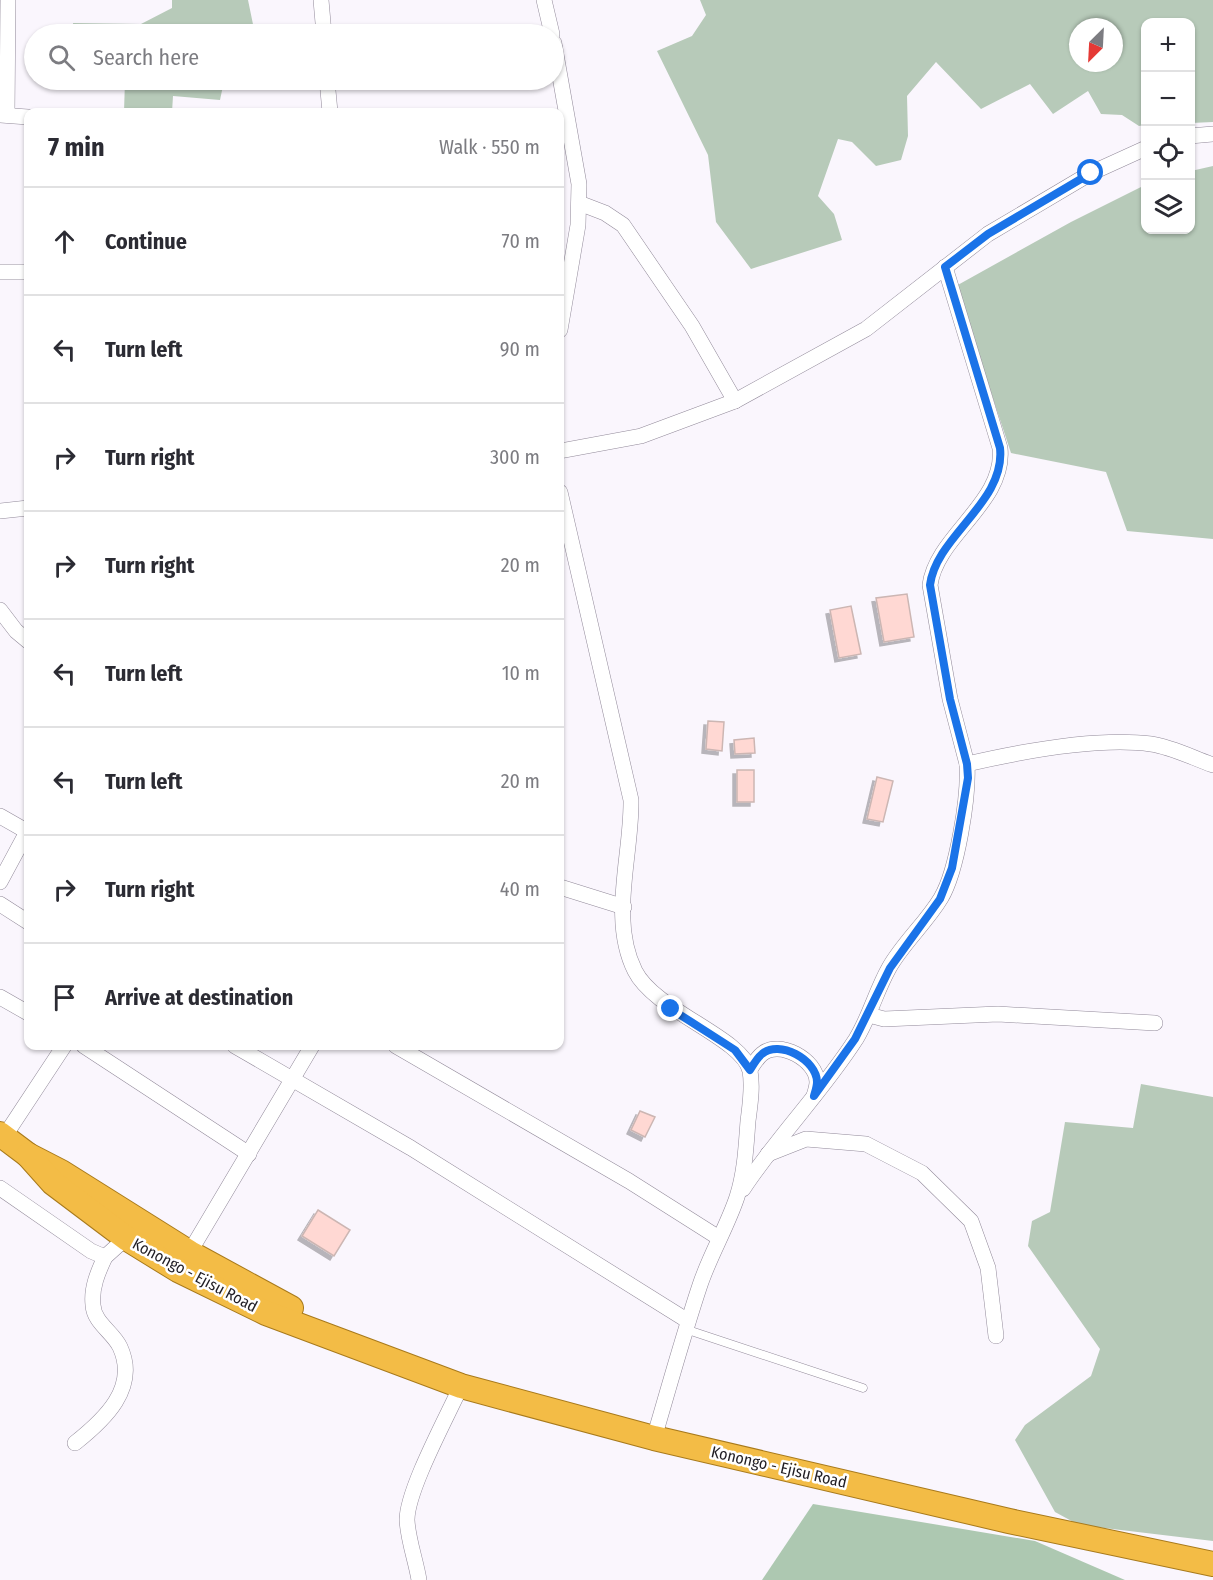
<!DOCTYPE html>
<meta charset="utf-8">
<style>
:root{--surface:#fff;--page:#f7f7f7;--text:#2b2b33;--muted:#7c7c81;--line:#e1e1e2}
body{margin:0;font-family:"Fira Sans Condensed",sans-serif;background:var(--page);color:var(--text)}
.controls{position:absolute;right:18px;top:18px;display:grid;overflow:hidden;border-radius:12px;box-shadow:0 2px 4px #0004}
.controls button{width:54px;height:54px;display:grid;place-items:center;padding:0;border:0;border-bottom:2px solid var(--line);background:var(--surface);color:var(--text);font:30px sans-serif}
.compass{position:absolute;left:1069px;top:18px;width:54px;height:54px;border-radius:50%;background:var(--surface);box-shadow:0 2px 4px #0004;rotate:204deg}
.stop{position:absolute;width:18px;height:18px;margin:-14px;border:4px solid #1a73e8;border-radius:50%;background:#fff}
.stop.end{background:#1a73e8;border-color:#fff;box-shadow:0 2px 6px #0008}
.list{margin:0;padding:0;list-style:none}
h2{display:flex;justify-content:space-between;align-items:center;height:78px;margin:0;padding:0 24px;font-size:26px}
h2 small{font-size:20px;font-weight:400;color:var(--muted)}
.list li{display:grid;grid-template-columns:39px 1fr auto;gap:18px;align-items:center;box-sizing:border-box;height:108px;padding:0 24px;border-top:2px solid var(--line)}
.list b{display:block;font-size:22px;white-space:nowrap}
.list em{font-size:20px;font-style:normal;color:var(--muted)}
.icon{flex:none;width:33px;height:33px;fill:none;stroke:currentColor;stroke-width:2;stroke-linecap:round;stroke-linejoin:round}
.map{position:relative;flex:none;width:1213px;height:1580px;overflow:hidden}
.search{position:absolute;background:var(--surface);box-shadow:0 2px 4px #0004;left:24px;top:24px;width:540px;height:66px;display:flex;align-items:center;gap:15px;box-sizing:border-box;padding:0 21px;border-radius:33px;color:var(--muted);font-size:22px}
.panel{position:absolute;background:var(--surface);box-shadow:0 2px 4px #0004;left:24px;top:108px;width:540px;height:942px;border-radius:12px}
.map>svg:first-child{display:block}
.green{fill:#b7cab9;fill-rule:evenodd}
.forest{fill:#adc8b1}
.building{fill:#ffd8d3;stroke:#ccb6b3;stroke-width:1.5;filter:url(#shadow)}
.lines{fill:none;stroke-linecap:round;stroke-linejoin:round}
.service-casing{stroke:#928a9a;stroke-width:9}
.minor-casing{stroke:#928a9a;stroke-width:16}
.trunk-casing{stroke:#a87a1c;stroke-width:26}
.service{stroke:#fff;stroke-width:8}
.minor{stroke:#fff;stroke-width:15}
.trunk{stroke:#f3bc46;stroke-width:24}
.route{stroke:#1a73e8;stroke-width:8}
.labels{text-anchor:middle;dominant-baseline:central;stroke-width:5;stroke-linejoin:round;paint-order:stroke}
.street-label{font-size:16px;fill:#211e24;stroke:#fff}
</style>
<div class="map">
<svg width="1213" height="1580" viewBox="0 0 1213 1580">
<defs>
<filter id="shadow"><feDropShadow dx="-4" dy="4" stdDeviation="0" flood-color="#0004"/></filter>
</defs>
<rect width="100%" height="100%" fill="#faf6fd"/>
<g class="green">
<polygon points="172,0 248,0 255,34 74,34 73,23 141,24 172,8"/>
<path d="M700,0H1213V122L1191,123L1190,22H1146L1145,125L1139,126L1122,115L1101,114L1088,91L1053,114L1030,84L981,109L936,62L907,96L908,136L901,160L876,166L852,142L838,139L818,196L834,214L842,240L751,269L716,222L708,155L657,51L692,36L706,15ZM1078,27H1114V63H1078Z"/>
<polygon points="125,80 227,80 224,81 220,100 173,96 172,112 124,112"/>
<polygon points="1213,166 1213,539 1127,531 1106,472 1011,453 956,286 1071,222 1145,185 1146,230 1190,230 1191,171"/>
<polygon points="1141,1084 1213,1097 1213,1541 1079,1525 1055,1512 1015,1440 1025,1425 1091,1376 1100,1349 1028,1246 1032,1221 1050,1212 1065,1122 1133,1128"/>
</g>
<polygon class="forest" points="813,1504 1035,1541 1125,1580 762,1580"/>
<g class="building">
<polygon points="907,594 914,637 884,642 876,598"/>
<polygon points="851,606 861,654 839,658 830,610"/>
<polygon points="708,721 724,722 722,751 706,749"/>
<polygon points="754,738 755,753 735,754 734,740"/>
<rect x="737" y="770" width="17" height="32"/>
<polygon points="877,777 893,781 883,822 867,819"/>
<polygon points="640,1111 655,1117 645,1137 631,1130"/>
<polygon points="318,1210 350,1230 334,1256 302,1236"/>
</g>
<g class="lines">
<g class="service-casing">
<polyline id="service" points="685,1329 863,1388"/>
</g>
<g class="minor-casing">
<g id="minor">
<polyline points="321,0 324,34"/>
<polyline points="544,0 552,34"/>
<polyline points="554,43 579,184 578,225 560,330"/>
<polyline points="327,80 330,112"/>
<polyline points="0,115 28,117"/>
<polyline points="7,115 8,0"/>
<polyline points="1190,136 1213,134"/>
<polyline points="579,203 605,213 623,225 692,326 735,401"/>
<path d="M945,267L1000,448C1006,502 936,536 930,585L950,699L967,764"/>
<polyline points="0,272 28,272"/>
<polyline points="560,451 641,436 735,401 866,329 988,234 1091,173 1146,148"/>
<path d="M560,492L631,800C632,855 609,919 635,971C655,1011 743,1038 750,1071C753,1087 750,1105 748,1121C746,1147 745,1172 737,1197C727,1227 710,1255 700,1285C683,1336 669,1387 654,1438"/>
<polyline points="0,511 28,508"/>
<polyline points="0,610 16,631 28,641"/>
<polyline points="0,816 28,832"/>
<polyline points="0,882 28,830"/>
<polyline points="560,887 624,907"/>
<polyline points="0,904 28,922"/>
<polyline points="0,997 28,1013"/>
<polyline points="869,1015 884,1019 998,1014 1155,1023"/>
<polyline points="84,1046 249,1154"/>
<polyline points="235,1046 411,1148 688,1321"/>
<polyline points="396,1046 629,1181 719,1238"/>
<path d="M750,1069C753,1065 757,1058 762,1054C779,1039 817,1060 817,1082C817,1087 815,1092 814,1096"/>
<polyline points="4,1137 64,1046"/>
<polyline points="768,1154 806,1139 866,1144 922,1173 971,1221 988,1268 996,1336"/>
<polyline points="0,1188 91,1251 105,1257 126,1238"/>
<path d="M743,1189C778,1136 822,1092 856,1039C870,1016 876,991 889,968C903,943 926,923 941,898C957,871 969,797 967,764C1019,752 1099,737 1151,744C1172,747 1193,758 1213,765"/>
<polyline points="185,1260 312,1046"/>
<path d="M75,1443C104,1420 139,1388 120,1347C113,1332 94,1323 93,1305C91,1288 98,1272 105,1257"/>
<path d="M419,1580C416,1561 408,1540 407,1520C407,1490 447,1417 461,1386"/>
</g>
</g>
<g class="trunk-casing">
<g id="trunk">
<polyline points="0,1134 28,1155 61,1172 190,1253 291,1308"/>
<polyline points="28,1155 53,1183 126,1238 178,1270 266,1313 461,1386 654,1438 1009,1521 1213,1564"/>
</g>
</g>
<use href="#service" class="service"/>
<use href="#minor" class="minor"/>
<use href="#trunk" class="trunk"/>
</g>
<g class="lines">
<path class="route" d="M671,1009L735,1050L750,1070C753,1065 757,1058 762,1054C779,1039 817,1060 817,1082C817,1087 815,1092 814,1096L855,1039L890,968L940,899L952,868L968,778L967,764L950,699L930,585C936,536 1006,502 1000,448L945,267L988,234L1091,173"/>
</g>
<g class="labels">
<g class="street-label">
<text transform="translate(195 1275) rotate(28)">Konongo - Ejisu Road</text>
<text transform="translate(779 1467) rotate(13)">Konongo - Ejisu Road</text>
</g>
</g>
</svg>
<div class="controls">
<button>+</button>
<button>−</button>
<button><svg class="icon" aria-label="locate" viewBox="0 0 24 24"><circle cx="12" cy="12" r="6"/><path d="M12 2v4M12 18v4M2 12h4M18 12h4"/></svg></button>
<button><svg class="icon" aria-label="layers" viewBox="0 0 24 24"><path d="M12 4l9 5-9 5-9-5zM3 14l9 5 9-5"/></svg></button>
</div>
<svg class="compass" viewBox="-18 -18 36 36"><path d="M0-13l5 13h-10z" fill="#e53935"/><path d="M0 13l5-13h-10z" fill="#7c7c81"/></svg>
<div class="stop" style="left:1091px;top:173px"></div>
<div class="stop end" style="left:671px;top:1009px"></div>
<div class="search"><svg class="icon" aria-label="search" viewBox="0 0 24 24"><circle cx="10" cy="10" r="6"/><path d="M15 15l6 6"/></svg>Search here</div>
<section class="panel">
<h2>7 min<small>Walk · 550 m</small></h2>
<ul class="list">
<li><svg class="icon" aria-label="ahead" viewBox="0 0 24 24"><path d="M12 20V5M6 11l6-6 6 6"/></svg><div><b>Continue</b></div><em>70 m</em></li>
<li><svg class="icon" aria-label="left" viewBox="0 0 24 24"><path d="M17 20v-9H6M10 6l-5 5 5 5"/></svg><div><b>Turn left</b></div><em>90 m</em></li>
<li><svg class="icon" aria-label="right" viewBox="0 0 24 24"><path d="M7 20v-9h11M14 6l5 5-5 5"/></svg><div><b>Turn right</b></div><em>300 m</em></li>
<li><svg class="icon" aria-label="right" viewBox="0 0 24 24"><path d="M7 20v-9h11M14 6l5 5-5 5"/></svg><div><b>Turn right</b></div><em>20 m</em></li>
<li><svg class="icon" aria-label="left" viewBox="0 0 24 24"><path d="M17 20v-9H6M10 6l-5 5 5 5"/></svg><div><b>Turn left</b></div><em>10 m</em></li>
<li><svg class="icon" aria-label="left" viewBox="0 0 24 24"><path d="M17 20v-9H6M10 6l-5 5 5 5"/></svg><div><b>Turn left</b></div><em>20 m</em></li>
<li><svg class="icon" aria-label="right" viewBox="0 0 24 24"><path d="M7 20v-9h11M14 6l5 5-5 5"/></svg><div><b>Turn right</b></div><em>40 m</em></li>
<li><svg class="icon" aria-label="arrive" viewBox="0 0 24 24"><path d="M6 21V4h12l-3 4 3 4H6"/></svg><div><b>Arrive at destination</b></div></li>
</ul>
</section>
</div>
